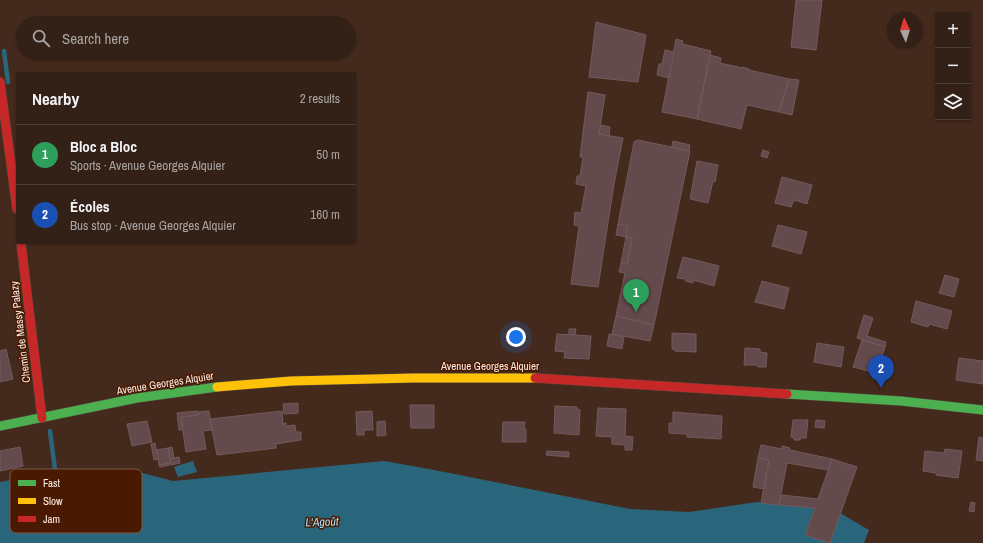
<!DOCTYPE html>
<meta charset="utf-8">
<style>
:root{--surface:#332016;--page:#3b281f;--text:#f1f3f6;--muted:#a9a3a1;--line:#4e3e35;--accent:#8bbbb9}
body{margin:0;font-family:"Archivo Narrow",sans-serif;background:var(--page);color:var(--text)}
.controls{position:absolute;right:12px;top:12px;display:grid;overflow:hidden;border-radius:0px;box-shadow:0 1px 3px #0004}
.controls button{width:36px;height:36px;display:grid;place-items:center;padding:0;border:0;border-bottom:1px solid var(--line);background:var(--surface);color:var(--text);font:20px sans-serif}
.compass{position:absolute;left:887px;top:12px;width:36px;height:36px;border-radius:50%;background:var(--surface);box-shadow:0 1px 3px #0004;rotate:356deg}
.you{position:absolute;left:516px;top:337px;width:14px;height:14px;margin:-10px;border:3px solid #fff;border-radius:50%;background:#1a73e8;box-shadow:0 0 0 6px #1a73e833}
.badge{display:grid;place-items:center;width:26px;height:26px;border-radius:50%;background:var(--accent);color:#fff;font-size:13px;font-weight:700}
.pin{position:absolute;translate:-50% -33px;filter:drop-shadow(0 1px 2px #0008)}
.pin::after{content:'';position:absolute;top:21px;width:14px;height:12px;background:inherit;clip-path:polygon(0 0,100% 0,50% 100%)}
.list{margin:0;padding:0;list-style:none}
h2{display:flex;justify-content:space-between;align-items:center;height:52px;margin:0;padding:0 16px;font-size:17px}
h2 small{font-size:13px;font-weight:400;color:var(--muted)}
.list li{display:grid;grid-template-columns:26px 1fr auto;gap:12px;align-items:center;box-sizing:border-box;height:60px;padding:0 16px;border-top:1px solid var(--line)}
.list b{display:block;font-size:15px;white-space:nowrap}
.list p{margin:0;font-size:13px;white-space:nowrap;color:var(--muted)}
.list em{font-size:13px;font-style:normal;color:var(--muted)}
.icon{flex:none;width:22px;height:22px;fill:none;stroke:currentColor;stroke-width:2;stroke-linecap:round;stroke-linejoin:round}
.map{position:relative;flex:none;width:983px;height:543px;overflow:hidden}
.search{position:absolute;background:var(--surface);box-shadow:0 1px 3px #0004;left:16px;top:16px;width:340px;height:44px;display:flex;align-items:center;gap:10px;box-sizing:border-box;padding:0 14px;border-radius:22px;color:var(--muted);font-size:15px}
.panel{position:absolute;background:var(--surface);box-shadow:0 1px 3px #0004;left:16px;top:72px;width:340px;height:172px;border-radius:0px}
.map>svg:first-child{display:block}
.water{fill:#2a667b}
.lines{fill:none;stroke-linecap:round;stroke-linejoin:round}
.stream{stroke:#2a667b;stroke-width:4.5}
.building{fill:#634a4c;stroke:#735a5c}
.fast-casing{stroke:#56443c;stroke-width:10}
.slow-casing{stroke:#56443c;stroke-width:10}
.jam-casing{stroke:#56443c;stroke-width:10}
.fast{stroke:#4caf50;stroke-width:9}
.slow{stroke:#ffc107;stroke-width:9}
.jam{stroke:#c62828;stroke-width:9}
.labels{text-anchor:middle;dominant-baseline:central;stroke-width:3;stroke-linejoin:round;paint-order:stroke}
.street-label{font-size:11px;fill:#fdede6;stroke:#491a01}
.water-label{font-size:12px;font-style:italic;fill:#a0e2fd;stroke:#491a01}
.key{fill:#491a01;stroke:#7f5946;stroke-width:1}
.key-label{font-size:11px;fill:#fdede6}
</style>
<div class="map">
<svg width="983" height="543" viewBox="0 0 983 543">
<rect width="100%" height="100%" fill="#442a1d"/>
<g class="water">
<polygon points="193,461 197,472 178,477 174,467"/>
<polygon points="384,461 429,469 630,509 689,512 757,502 815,508 805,535 829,543 0,543 0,482 56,472 93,470 131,470 173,481"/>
<polygon points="840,513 869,530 864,543 830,543"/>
</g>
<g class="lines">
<g class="stream">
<polyline points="4,51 8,82"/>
<polyline points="50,431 56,477"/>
</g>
</g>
<g class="building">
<polygon points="796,0 822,0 816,50 791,47"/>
<polygon points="596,22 646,35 638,82 589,77"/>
<polygon points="676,39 683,41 682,44 711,51 697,119 662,112"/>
<polygon points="665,50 674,52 669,78 657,75 659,64 662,64"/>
<polygon points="710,55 721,58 720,63 742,68 742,67 749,69 749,70 789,79 779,112 747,105 741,129 697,119"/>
<polygon points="789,79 799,80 792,115 779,112"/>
<polygon points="588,92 605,95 599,134 623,138 614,184 598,287 571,284 579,226 574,225 575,212 581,213 586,186 576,184 577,176 580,176 583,157 580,157"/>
<polygon points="601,125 610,127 609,136 599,134"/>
<polygon points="638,140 690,151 654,325 616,316 625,273 619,272 621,263 627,264 632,238 626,237 628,226 618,224 634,142"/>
<polygon points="673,141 690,145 689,151 672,147"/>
<polygon points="763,150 769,152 767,158 761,156"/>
<polygon points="697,161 718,165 715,182 713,181 708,203 690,199"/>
<polygon points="782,177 812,185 807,204 794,200 791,207 775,203"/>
<polygon points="618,224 628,226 626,237 616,235"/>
<polygon points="778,225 807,232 801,254 772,246"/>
<polygon points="626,237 632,238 627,264 621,263"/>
<polygon points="683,257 719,266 714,286 693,280 693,283 685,281 686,279 677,278"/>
<polygon points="945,275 959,279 954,297 939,293"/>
<polygon points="762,281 789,288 784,309 755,302"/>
<polygon points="916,301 952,311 947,329 929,324 928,327 911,322"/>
<polygon points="864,315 873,318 867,336 886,342 885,347 857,338"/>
<polygon points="616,316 654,325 650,341 612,334"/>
<polygon points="569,329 576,329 575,335 569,335"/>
<polygon points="672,333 696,334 696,352 675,351 675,349 672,349"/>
<polygon points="557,334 591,336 589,359 564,358 565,352 555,351"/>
<polygon points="609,334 624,337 622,349 607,346"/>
<polygon points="862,340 885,347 876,373 853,367"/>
<polygon points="817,343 844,347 841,367 814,362"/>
<polygon points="745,348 760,349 760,352 767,353 766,367 758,367 758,365 744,365"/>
<polygon points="6,349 13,379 0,382 0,351"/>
<polygon points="959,358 983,361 983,384 956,380"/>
<polygon points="298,403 298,413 284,414 283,404"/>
<polygon points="410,405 434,405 434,428 411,428"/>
<polygon points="555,406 577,407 577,409 580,410 579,435 554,433"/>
<polygon points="598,408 626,409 625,436 633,437 632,450 625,450 625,445 612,444 612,437 596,436"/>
<polygon points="198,411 199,415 181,417 183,430 179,430 177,413"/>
<polygon points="209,411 212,430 203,431 206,449 186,452 181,417 199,415 199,412"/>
<polygon points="282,411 283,424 286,423 286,426 295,425 296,432 301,432 301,440 276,444 276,448 217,455 210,419"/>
<polygon points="372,411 373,430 364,430 364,435 357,435 356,412"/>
<polygon points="673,412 722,416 721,439 687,437 687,434 669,433 669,423 673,423"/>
<polygon points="793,420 808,420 806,438 800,438 800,440 794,440 794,438 791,437"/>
<polygon points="816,420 825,421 824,428 815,427"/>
<polygon points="147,421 152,442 132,446 127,424"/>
<polygon points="385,421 386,435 377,436 377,422"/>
<polygon points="503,422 525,422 524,429 526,429 526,442 502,442"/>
<polygon points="979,437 983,438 983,461 976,460"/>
<polygon points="155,443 158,459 154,460 151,444"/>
<polygon points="761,445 782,449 782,446 790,448 790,450 832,459 828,470 787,463 779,505 761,503 769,460 758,458"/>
<polygon points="20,447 23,466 0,471 0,451"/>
<polygon points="172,447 174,458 170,459 168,448"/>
<polygon points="168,448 171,463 159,465 157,450"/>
<polygon points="945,449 962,451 958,478 936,475 936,473 923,471 925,451 944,453"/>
<polygon points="547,451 569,452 569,457 546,455"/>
<polygon points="179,457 180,463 160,467 159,465 171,463 170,459"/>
<polygon points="758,458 769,460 764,489 753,487"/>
<polygon points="832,459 857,467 830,543 829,543 805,535 815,508 779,505 782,495 818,499"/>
<polygon points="971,502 975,503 974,512 969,511"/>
</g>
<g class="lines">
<g class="fast-casing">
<g id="fast">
<polyline points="787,394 901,401 983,410"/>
<polyline points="0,426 137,398 217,387"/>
</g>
</g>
<g class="slow-casing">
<polyline id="slow" points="217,387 291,381 413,378 535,378"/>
</g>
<g class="jam-casing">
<g id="jam">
<polyline points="0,82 17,209"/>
<polyline points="21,243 42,418"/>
<polyline points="535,378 787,394"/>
</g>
</g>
<use href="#fast" class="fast"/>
<use href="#slow" class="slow"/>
<use href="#jam" class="jam"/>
</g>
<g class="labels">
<g class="street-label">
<text transform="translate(20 332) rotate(-97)">Chemin de Massy Palazy</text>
<text x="490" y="366">Avenue Georges Alquier</text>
<text transform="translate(165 383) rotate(-9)">Avenue Georges Alquier</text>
</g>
<g class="water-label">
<text transform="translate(322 522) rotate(-2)">L'Agoût</text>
</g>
</g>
<rect x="10" y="469" width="132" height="64" rx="6" class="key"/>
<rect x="18" y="480" width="18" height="6" fill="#4caf50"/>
<rect x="18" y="498" width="18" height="6" fill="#ffc107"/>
<rect x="18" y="516" width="18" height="6" fill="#c62828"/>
<g class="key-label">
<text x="43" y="487">Fast</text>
<text x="43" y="505">Slow</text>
<text x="43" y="523">Jam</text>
</g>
</svg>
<div class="controls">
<button>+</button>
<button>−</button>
<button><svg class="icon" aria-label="layers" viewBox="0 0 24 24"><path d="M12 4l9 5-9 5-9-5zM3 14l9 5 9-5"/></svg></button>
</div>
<svg class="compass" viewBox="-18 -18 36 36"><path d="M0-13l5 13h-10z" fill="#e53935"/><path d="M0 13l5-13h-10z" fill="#a9a3a1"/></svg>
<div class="you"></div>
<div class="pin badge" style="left:636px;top:312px;background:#2e9e5b">1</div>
<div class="pin badge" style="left:881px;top:388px;background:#1a4fb4">2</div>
<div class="search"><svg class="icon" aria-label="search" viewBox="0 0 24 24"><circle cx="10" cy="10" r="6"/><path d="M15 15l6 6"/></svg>Search here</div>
<section class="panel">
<h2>Nearby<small>2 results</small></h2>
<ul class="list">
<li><span class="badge" style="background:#2e9e5b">1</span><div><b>Bloc a Bloc</b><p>Sports · Avenue Georges Alquier</p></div><em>50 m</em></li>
<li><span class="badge" style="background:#1a4fb4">2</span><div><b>Écoles</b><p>Bus stop · Avenue Georges Alquier</p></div><em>160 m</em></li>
</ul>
</section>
</div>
